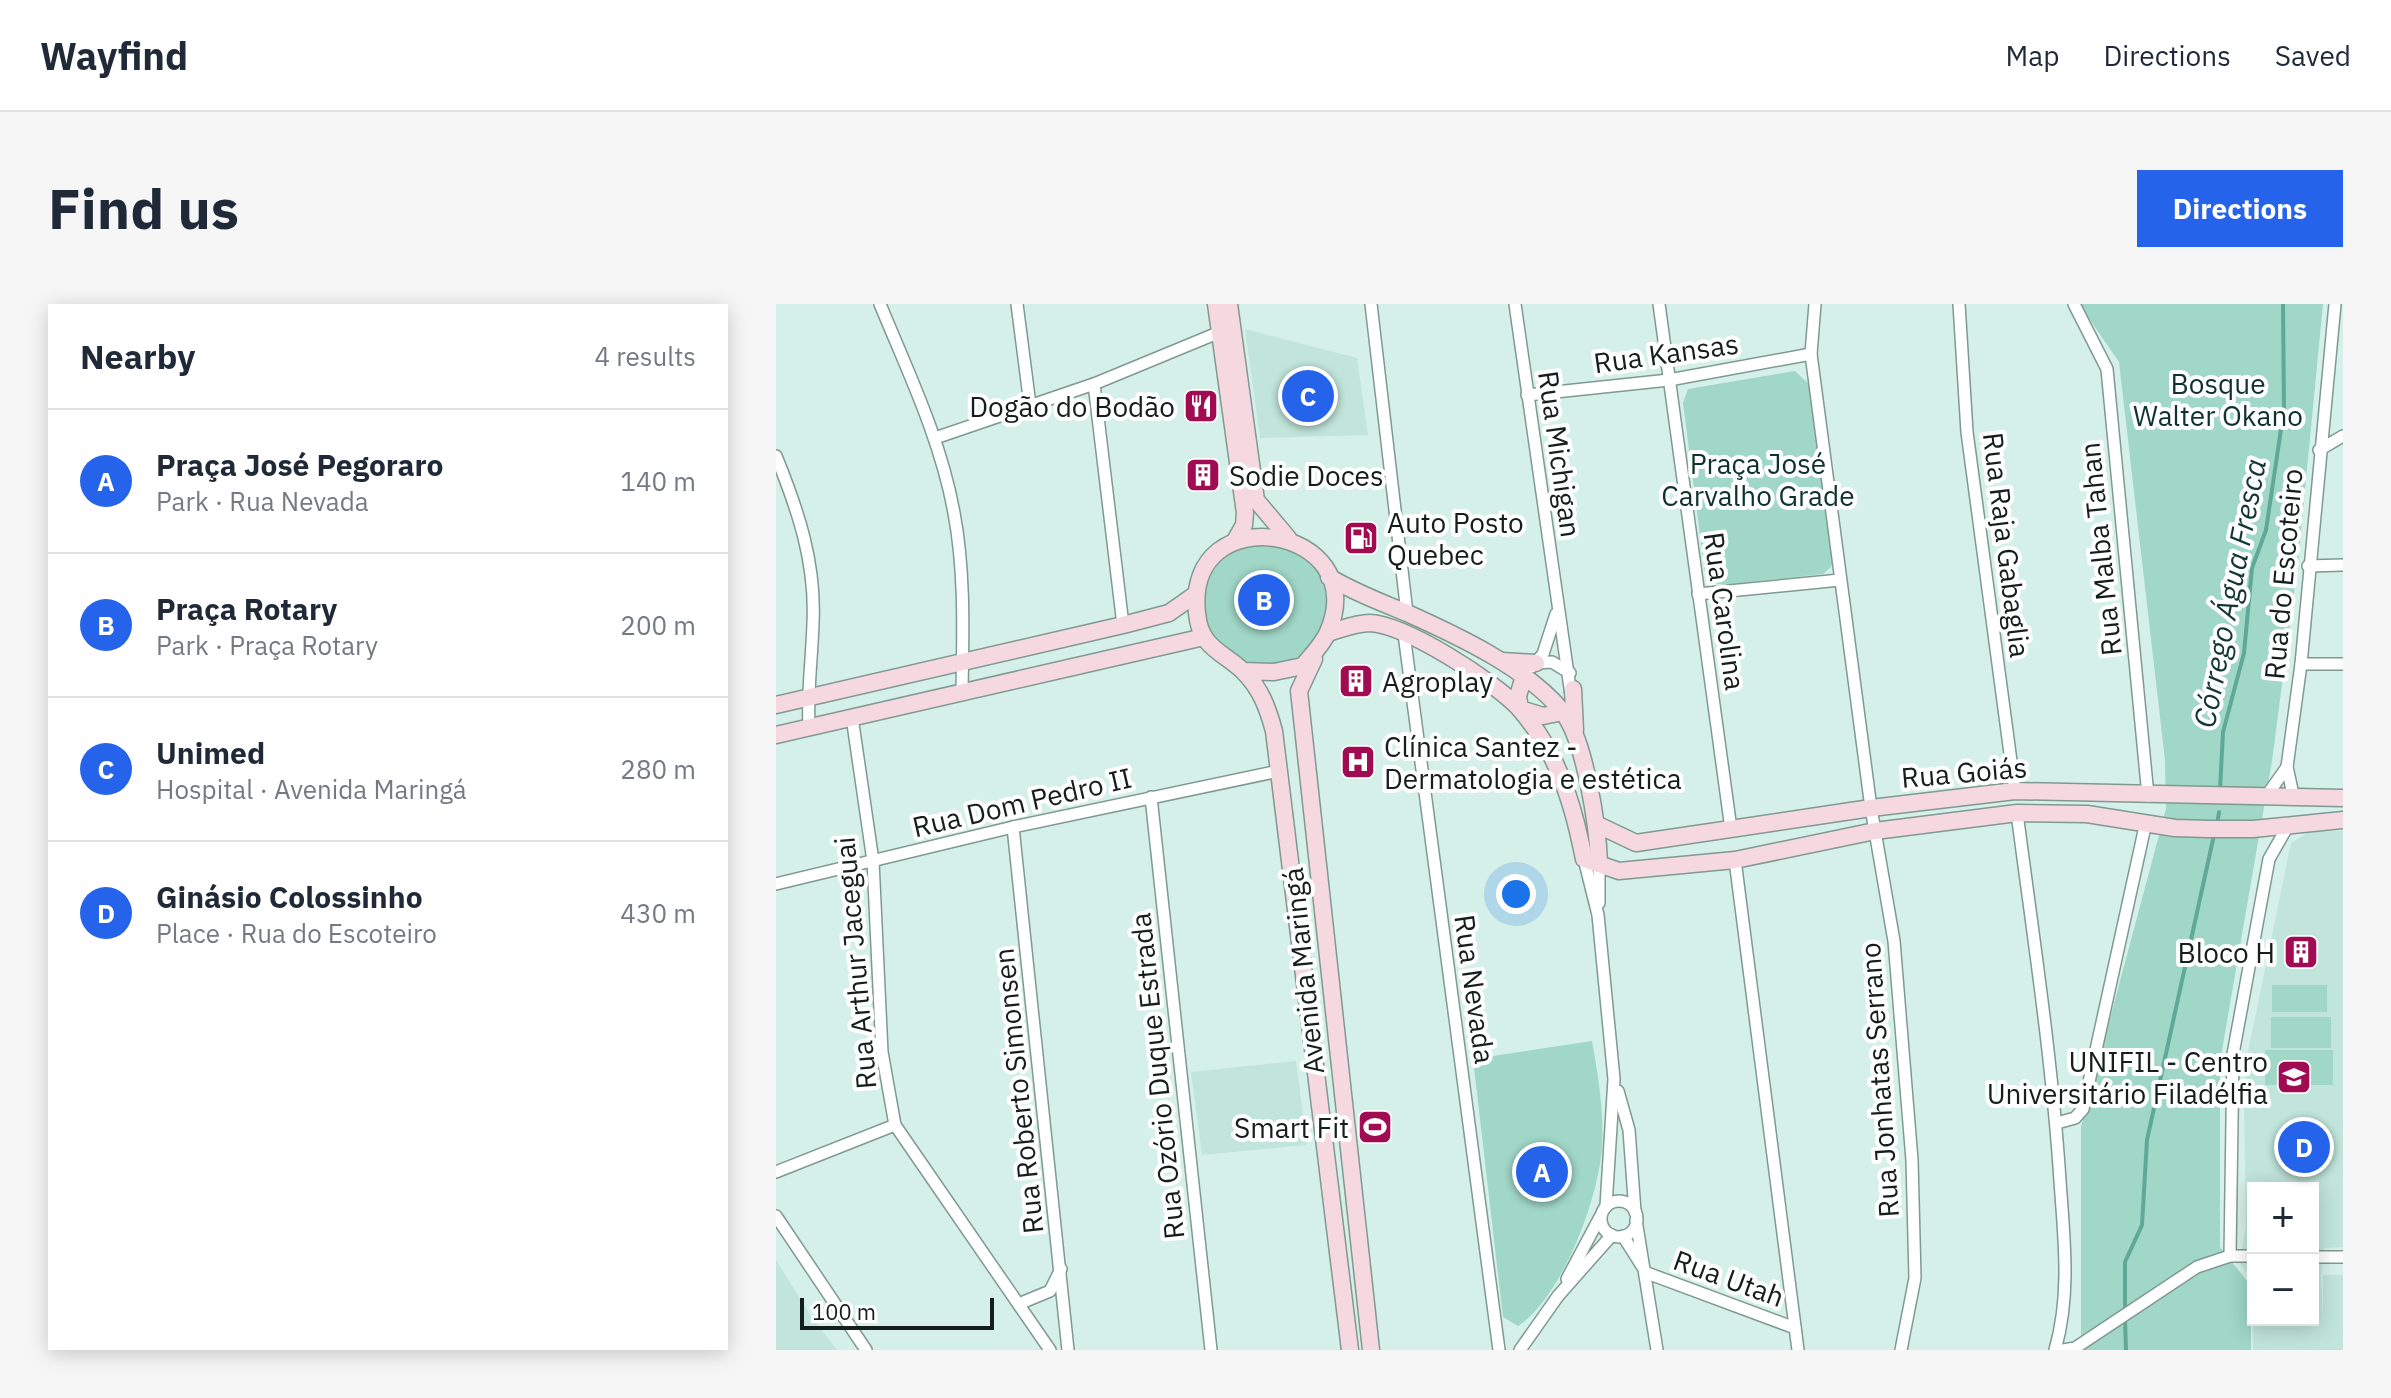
<!DOCTYPE html>
<meta charset="utf-8">
<style>
:root{--surface:#fff;--page:#f6f6f7;--text:#1f2937;--muted:#747a83;--line:#e0e1e3;--accent:#2563eb}
body{margin:0;font-family:"IBM Plex Sans",sans-serif;background:var(--page);color:var(--text)}
.controls{position:absolute;right:24px;bottom:24px;display:grid;overflow:hidden;border-radius:0px;box-shadow:0 4px 20px #0003}
.controls button{width:72px;height:72px;display:grid;place-items:center;padding:0;border:0;border-bottom:2px solid var(--line);background:var(--surface);color:var(--text);font:40px sans-serif}
.scale{position:absolute;left:24px;bottom:20px;width:194px;box-sizing:border-box;padding-left:8px;border:4px solid #141e1b;border-top:0;font-size:22px;line-height:28px;white-space:nowrap;color:#141e1b;-webkit-text-stroke:6px #fff;paint-order:stroke}
.you{position:absolute;left:740px;top:590px;width:28px;height:28px;margin:-20px;border:6px solid #fff;border-radius:50%;background:#1a73e8;box-shadow:0 0 0 12px #1a73e833}
.badge{display:grid;place-items:center;width:52px;height:52px;border-radius:50%;background:var(--accent);color:#fff;font-size:26px;font-weight:700}
.pin{position:absolute;translate:-50% -50%;border:4px solid #fff;box-shadow:0 2px 8px #0006}
.list{margin:0;padding:0;list-style:none}
h2{display:flex;justify-content:space-between;align-items:center;height:104px;margin:0;padding:0 32px;font-size:34px}
h2 small{font-size:26px;font-weight:400;color:var(--muted)}
.list li{display:grid;grid-template-columns:52px 1fr auto;gap:24px;align-items:center;box-sizing:border-box;height:144px;padding:0 32px;border-top:2px solid var(--line)}
.list b{display:block;font-size:30px;white-space:nowrap}
.list p{margin:0;font-size:26px;white-space:nowrap;color:var(--muted)}
.list em{font-size:26px;font-style:normal;color:var(--muted)}
.map{position:relative;flex:none;width:1567px;height:1046px;overflow:hidden;border-radius:0px}
header{display:flex;align-items:center;gap:48px;box-sizing:border-box;height:112px;padding:0 40px;background:var(--surface);border-bottom:2px solid var(--line)}
header strong{font-size:38px}
nav{display:flex;gap:44px;margin-inline-start:auto;font-size:28px}
.intro{display:flex;align-items:center;justify-content:space-between;box-sizing:border-box;height:192px;padding:0 48px}
h1{margin:0;font-size:56px}
.button{padding:20px 36px;border-radius:0px;background:var(--accent);color:#fff;font-size:28px;font-weight:700}
main{display:flex;gap:48px;padding:0 48px}
aside{flex:1;background:var(--surface);border-radius:0px;box-shadow:0 4px 20px #0003}
.map>svg:first-child{display:block}
.built{fill:#c1e5da;fill-rule:evenodd}
.green{fill:#a0d7c7}
.lines{fill:none;stroke-linecap:round;stroke-linejoin:round}
.stream{stroke:#60a996;stroke-width:4}
.minor-casing{stroke:#809991;stroke-width:14}
.secondary-casing{stroke:#809991;stroke-width:19}
.minor{stroke:#fff;stroke-width:11}
.secondary{stroke:#f6d8e1;stroke-width:16}
.labels{text-anchor:middle;dominant-baseline:central;stroke-width:8;stroke-linejoin:round;paint-order:stroke}
.street-label{font-size:28px;fill:#141e1b;stroke:#fff}
.park-label{font-size:28px;fill:#0f332a;stroke:#fff}
.poi-label{font-size:28px;fill:#141e1b;stroke:#fff;text-anchor:end}
.water-label{font-size:30px;font-style:italic;fill:#13372e;stroke:#fff}
</style>
<header>
<strong>Wayfind</strong>
<nav><a>Map</a><a>Directions</a><a>Saved</a></nav>
</header>
<div class="intro"><h1>Find us</h1><a class="button">Directions</a></div>
<main>
<aside>
<h2>Nearby<small>4 results</small></h2>
<ul class="list">
<li><span class="badge">A</span><div><b>Praça José Pegoraro</b><p>Park · Rua Nevada</p></div><em>140 m</em></li>
<li><span class="badge">B</span><div><b>Praça Rotary</b><p>Park · Praça Rotary</p></div><em>200 m</em></li>
<li><span class="badge">C</span><div><b>Unimed</b><p>Hospital · Avenida Maringá</p></div><em>280 m</em></li>
<li><span class="badge">D</span><div><b>Ginásio Colossinho</b><p>Place · Rua do Escoteiro</p></div><em>430 m</em></li>
</ul>
</aside>
<div class="map">
<svg width="1567" height="1046" viewBox="0 0 1567 1046">
<rect width="100%" height="100%" fill="#d5f0e8"/>
<g class="built">
<polygon points="469,25 581,54 592,131 484,134"/>
<path d="M1567,527V943L1548,944L1545,972L1547,1018V971H1567V1046H1477V978L1464,959L1470,922L1468,798L1472,748L1515,539L1533,528ZM1477,884H1537V1016H1477Z"/>
<polygon points="520,757 531,841 426,851 415,768"/>
<polygon points="0,956 33,1009 61,1046 0,1046"/>
</g>
<g class="green">
<polygon points="1303,0 1547,0 1522,258 1496,457 1444,758 1444,943 1475,982 1475,1046 1305,1046 1305,823 1390,505 1389,456 1343,58"/>
<polygon points="1019,67 1035,82 1058,252 1055,263 1047,270 947,281 936,278 929,270 907,99 912,85"/>
<circle cx="489" cy="301" r="62"/>
<rect x="1496" y="681" width="55" height="27"/>
<rect x="1495" y="713" width="60" height="31"/>
<path d="M816,737C822,771 828,807 826,842C823,894 786,993 742,1022L727,1013L697,755Z"/>
<rect x="1489" y="746" width="68" height="35"/>
</g>
<g class="lines">
<g class="stream">
<polyline points="1444,486 1447,428 1468,349 1476,264 1490,226 1508,105 1507,0"/>
<polyline points="1441,521 1443,508"/>
<polyline points="1349,1006 1349,958 1366,921 1371,836 1438,531"/>
<polyline points="1349,1016 1350,1046"/>
</g>
<g class="minor-casing">
<g id="minor">
<path d="M104,0C132,68 165,136 178,209C189,267 187,328 186,387"/>
<polyline points="241,0 254,101"/>
<polyline points="595,0 631,309"/>
<polyline points="739,0 795,391"/>
<polyline points="883,0 955,525"/>
<polyline points="1039,0 1035,50 1095,504 1118,637 1136,856 1139,974 1125,1046"/>
<polyline points="1183,0 1191,128 1239,487"/>
<polyline points="1298,0 1331,65 1372,492"/>
<polyline points="318,80 347,321"/>
<polyline points="751,91 893,76 1035,50"/>
<polyline points="159,134 318,80 444,28"/>
<polyline points="1543,146 1567,132"/>
<path d="M0,152C22,206 40,259 37,319C36,354 31,388 33,423"/>
<polyline points="1532,262 1567,261"/>
<polyline points="922,290 1064,276"/>
<polyline points="628,330 723,1046"/>
<polyline points="760,359 776,358 794,369"/>
<polyline points="1525,360 1567,360"/>
<polyline points="756,363 767,350 780,310"/>
<polyline points="76,413 97,557 106,748 119,821 274,1046"/>
<polyline points="375,493 435,1046"/>
<polyline points="1489,494 1511,463"/>
<polyline points="1518,495 1511,463 1525,360 1559,0"/>
<path d="M1241,509C1257,631 1276,754 1284,877C1288,934 1295,991 1279,1046"/>
<polyline points="237,523 292,1046"/>
<polyline points="808,555 822,611 838,775 830,902"/>
<polyline points="959,556 1022,1046"/>
<polyline points="0,580 237,523 503,467"/>
<polyline points="823,599 823,560"/>
<polyline points="842,787 853,826 859,908"/>
<polyline points="1281,819 1299,814 1307,805 1370,518"/>
<polyline points="0,868 119,821"/>
<circle cx="843" cy="915" r="18"/>
<polyline points="0,912 90,1046"/>
<polyline points="860,916 881,1046"/>
<polyline points="847,932 866,962"/>
<polyline points="1454,952 1457,750 1493,555 1513,520"/>
<polyline points="1537,953 1567,953"/>
<polyline points="871,969 1019,1024"/>
<polyline points="791,975 824,913"/>
<polyline points="245,999 274,987 285,965"/>
<polyline points="744,1046 782,992 836,931"/>
<polyline points="1287,1046 1299,1044 1421,963 1454,952 1477,952"/>
</g>
</g>
<g class="secondary-casing">
<g id="secondary">
<polyline points="440,0 469,209 468,221 459,237"/>
<polyline points="453,0 480,196 512,234"/>
<path d="M553,273C578,288 604,298 631,309C680,331 751,364 786,407C809,435 822,523 823,560"/>
<path d="M552,329C566,325 580,319 594,319C631,321 717,377 743,404C755,418 769,439 777,455C793,488 801,520 808,555L843,567L959,556L1099,527L1241,509L1311,510L1399,524L1433,525H1477L1567,516"/>
<polyline points="538,355 523,387 595,1046"/>
<polyline points="726,357 760,359"/>
<path d="M467,367L498,368L527,362C535,352 547,340 552,328C598,221 408,191 421,309C424,345 448,348 468,368C485,385 492,405 498,427L574,1046"/>
<polyline points="748,372 742,392 744,405 767,412 787,408"/>
<polyline points="797,385 799,426"/>
<polyline points="0,401 347,321 393,309 420,290"/>
<polyline points="0,431 428,333"/>
<polyline points="822,521 860,539 1095,504 1239,487 1567,494"/>
</g>
</g>
<use href="#minor" class="minor"/>
<use href="#secondary" class="secondary"/>
</g>
<defs>
<g id="restaurant-square" transform="scale(1.8)"><rect x="-9" y="-9" width="18" height="18" rx="4" fill="#a00b52" stroke="#fff"/><path d="M-5-6h1v4h1v-4h1v4h1v-4h1v5L-1.5 .5V6h-2V.5L-5-1ZM5-6V6H3V1.5H1.5Q1.5-4 5-6Z" fill="#fff"/></g>
<g id="building-square" transform="scale(1.8)"><rect x="-9" y="-9" width="18" height="18" rx="4" fill="#a00b52" stroke="#fff"/><path d="M-4-6H4V6H1V3H-1V6H-4ZM-2.5-4.3h1.7v1.8h-1.7ZM.8-4.3h1.7v1.8H.8ZM-2.5-1h1.7V.8h-1.7ZM.8-1h1.7V.8H.8Z" fill="#fff"/></g>
<g id="fuel-square" transform="scale(1.8)"><rect x="-9" y="-9" width="18" height="18" rx="4" fill="#a00b52" stroke="#fff"/><path d="M-5.5-6h7V0h2V4h1.3V-2.5L3-4.5l.8-.8L6-3V5H2.5V1h-1V6h-7ZM-4.2-4.7v3.2H.2V-4.7Z" fill="#fff"/></g>
<g id="hospital-square" transform="scale(1.8)"><rect x="-9" y="-9" width="18" height="18" rx="4" fill="#a00b52" stroke="#fff"/><path d="M-5-5h3v3.5h4V-5h3V5h-3V1.5h-4V5h-3Z" fill="#fff"/></g>
<g id="university-square" transform="scale(1.8)"><rect x="-9" y="-9" width="18" height="18" rx="4" fill="#a00b52" stroke="#fff"/><path d="M0-5L7-2L0 1L-7-2ZM-4 1L0 2.5L4 1V4Q0 6-4 4Z" fill="#fff"/></g>
<g id="stadium-square" transform="scale(1.8)"><rect x="-9" y="-9" width="18" height="18" rx="4" fill="#a00b52" stroke="#fff"/><path d="M0-5a6.5 5 0 1 0 0 10a6.5 5 0 1 0 0-10ZM-3.5-1.8h7v3.6h-7Z" fill="#fff"/></g>
</defs>
<g fill-rule="evenodd">
<use href="#restaurant-square" x="425" y="102"/>
<use href="#building-square" x="427" y="171"/>
<use href="#fuel-square" x="585" y="234"/>
<use href="#building-square" x="580" y="377"/>
<use href="#hospital-square" x="582" y="458"/>
<use href="#building-square" x="1525" y="648"/>
<use href="#university-square" x="1518" y="773"/>
<use href="#stadium-square" x="599" y="823"/>
</g>
<g class="labels">
<g class="street-label">
<text transform="translate(890 49) rotate(-8)">Rua Kansas</text>
<text transform="translate(784 150) rotate(82)">Rua Michigan</text>
<text transform="translate(1231 241) rotate(83)">Rua Raja Gabaglia</text>
<text transform="translate(1324 245) rotate(-96)">Rua Malba Tahan</text>
<text transform="translate(1507 270) rotate(-85)">Rua do Escoteiro</text>
<text transform="translate(949 307) rotate(82)">Rua Carolina</text>
<text transform="translate(1188 468) rotate(-5)">Rua Goiás</text>
<text transform="translate(246 498) rotate(-13)">Rua Dom Pedro II</text>
<text transform="translate(79 659) rotate(-95)">Rua Arthur Jaceguai</text>
<text transform="translate(527 667) rotate(-96)">Avenida Maringá</text>
<text transform="translate(699 685) rotate(82)">Rua Nevada</text>
<text transform="translate(381 772) rotate(-96)">Rua Ozório Duque Estrada</text>
<text transform="translate(1103 776) rotate(-94)">Rua Jonhatas Serrano</text>
<text transform="translate(242 787) rotate(-96)">Rua Roberto Simonsen</text>
<text transform="translate(953 974) rotate(20)">Rua Utah</text>
</g>
<g class="park-label">
<text x="1442" y="79">Bosque<tspan x="1442" dy="32">Walter Okano</tspan></text>
<text x="982" y="159">Praça José<tspan x="982" dy="32">Carvalho Grade</tspan></text>
</g>
<g class="poi-label">
<text x="399" y="102">Dogão do Bodão</text>
<text x="453" y="171" text-anchor="start">Sodie Doces</text>
<text x="611" y="218" text-anchor="start">Auto Posto<tspan x="611" dy="32">Quebec</tspan></text>
<text x="606" y="377" text-anchor="start">Agroplay</text>
<text x="608" y="442" text-anchor="start">Clínica Santez -<tspan x="608" dy="32">Dermatologia e estética</tspan></text>
<text x="1499" y="648">Bloco H</text>
<text x="1492" y="757">UNIFIL - Centro<tspan x="1492" dy="32">Universitário Filadélfia</tspan></text>
<text x="573" y="823">Smart Fit</text>
</g>
<g class="water-label">
<text transform="translate(1453 289) rotate(-79)">Córrego Água Fresca</text>
</g>
</g>
</svg>
<div class="controls">
<button>+</button>
<button>−</button>
</div>
<div class="scale">100 m</div>
<div class="you"></div>
<div class="pin badge" style="left:766px;top:868px">A</div>
<div class="pin badge" style="left:488px;top:296px">B</div>
<div class="pin badge" style="left:532px;top:92px">C</div>
<div class="pin badge" style="left:1528px;top:843px">D</div>
</div>
</main>
